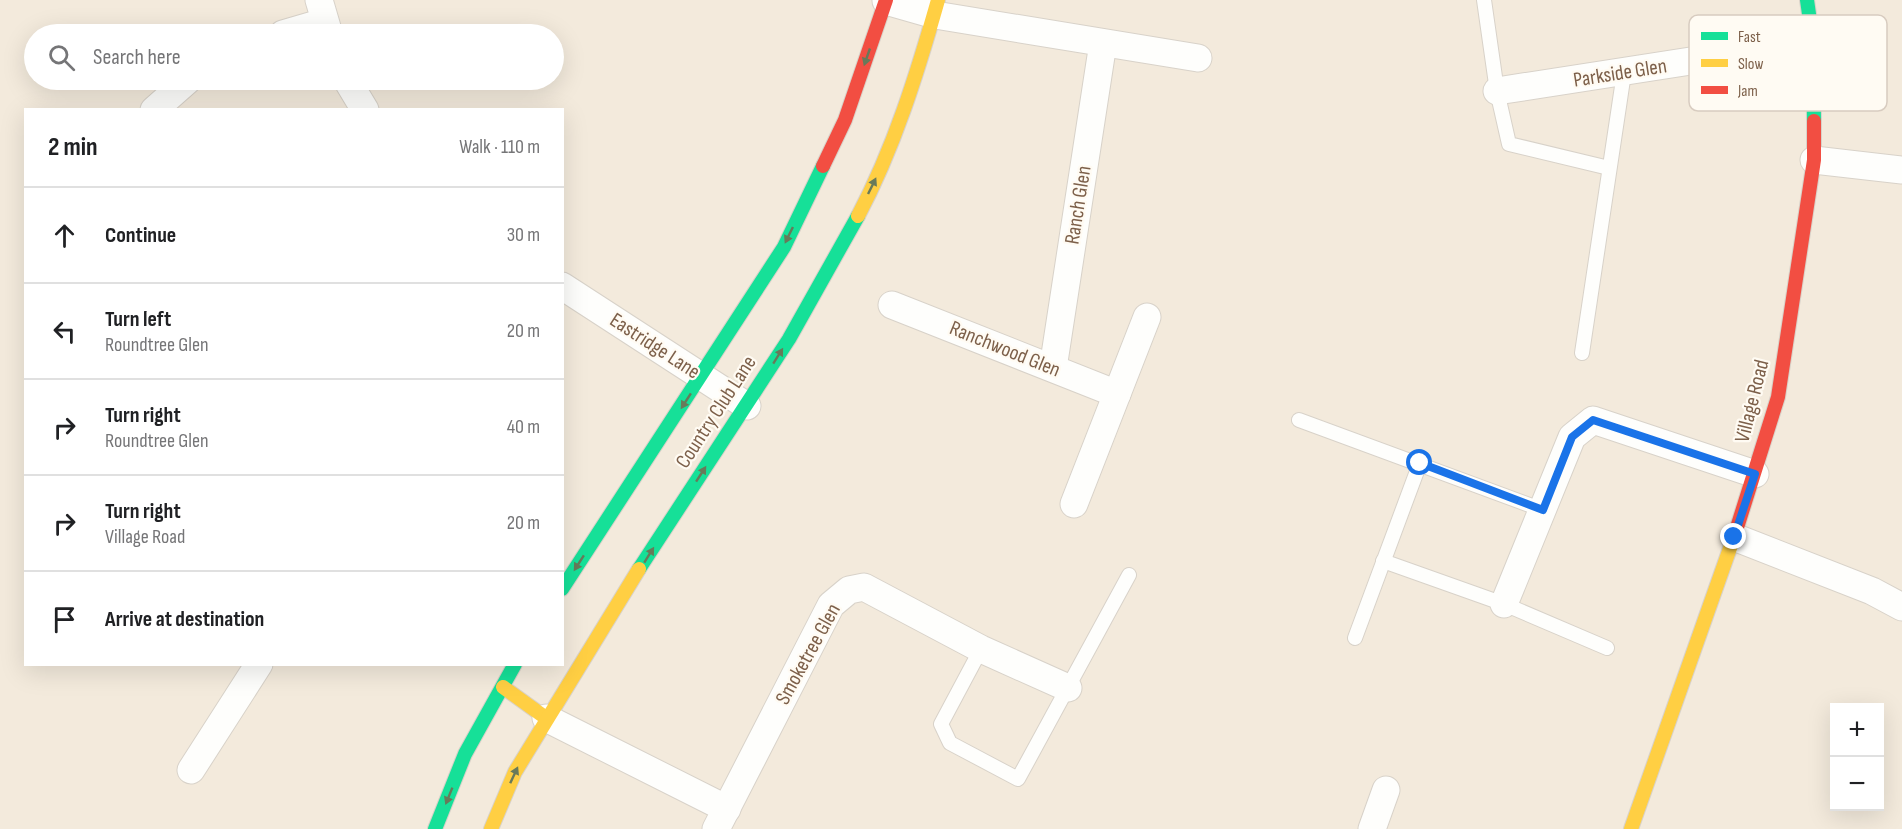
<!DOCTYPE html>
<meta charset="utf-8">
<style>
:root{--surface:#fff;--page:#f2f2f2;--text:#202124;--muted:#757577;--line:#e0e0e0}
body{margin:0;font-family:"Sofia Sans Condensed",sans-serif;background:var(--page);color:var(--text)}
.controls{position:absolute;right:18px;bottom:18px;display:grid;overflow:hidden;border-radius:0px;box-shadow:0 6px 24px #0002}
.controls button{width:54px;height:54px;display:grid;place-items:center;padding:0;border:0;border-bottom:2px solid var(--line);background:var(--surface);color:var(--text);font:30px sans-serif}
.stop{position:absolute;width:18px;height:18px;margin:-14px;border:4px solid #1a73e8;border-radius:50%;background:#fff}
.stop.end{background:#1a73e8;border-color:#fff;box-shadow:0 2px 6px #0008}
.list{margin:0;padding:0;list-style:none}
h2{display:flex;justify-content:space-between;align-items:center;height:78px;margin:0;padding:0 24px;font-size:26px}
h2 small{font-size:20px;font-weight:400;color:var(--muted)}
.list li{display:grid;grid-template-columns:39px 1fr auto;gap:18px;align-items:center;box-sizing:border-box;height:96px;padding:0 24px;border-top:2px solid var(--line)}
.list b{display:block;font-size:22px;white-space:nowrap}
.list p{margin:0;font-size:20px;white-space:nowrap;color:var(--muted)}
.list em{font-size:20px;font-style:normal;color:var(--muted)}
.icon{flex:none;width:33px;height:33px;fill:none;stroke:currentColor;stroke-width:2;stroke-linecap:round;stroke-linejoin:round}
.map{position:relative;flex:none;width:1902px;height:829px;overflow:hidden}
.search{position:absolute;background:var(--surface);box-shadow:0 6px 24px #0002;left:24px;top:24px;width:540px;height:66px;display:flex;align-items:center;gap:15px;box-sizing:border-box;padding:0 21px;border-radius:33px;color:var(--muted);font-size:22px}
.panel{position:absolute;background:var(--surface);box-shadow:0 6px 24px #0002;left:24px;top:108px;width:540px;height:558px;border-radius:0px}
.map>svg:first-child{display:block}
.residential{fill:#f3eadc;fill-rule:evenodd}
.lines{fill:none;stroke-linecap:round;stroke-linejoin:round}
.lane-casing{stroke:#d8d2c9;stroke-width:16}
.street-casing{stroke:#d8d2c9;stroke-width:29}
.fast-casing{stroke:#d8d2c9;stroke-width:16}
.slow-casing{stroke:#d8d2c9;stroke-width:16}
.jam-casing{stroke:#d8d2c9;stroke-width:16}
.lane{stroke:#fefefc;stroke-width:14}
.street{stroke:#fefefc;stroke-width:27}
.fast{stroke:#16e098;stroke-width:14}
.slow{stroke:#ffcf43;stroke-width:14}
.jam{stroke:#f24e42;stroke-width:14}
.oneway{fill:#687a5a}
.route{stroke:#1a73e8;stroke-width:8}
.labels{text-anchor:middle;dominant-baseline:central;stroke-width:4.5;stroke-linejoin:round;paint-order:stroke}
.street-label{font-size:21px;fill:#7d604a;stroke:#fffbf3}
.key{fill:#fffbf3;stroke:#d8ccc0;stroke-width:1.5}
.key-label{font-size:16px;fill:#7d604a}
</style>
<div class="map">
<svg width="1902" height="829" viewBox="0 0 1902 829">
<rect width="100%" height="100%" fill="#faf6ee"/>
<path class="residential" d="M0,0H1902V829H0ZM34,34H554V80H34ZM26,110H562V664H26ZM1834,708H1880V806H1834Z"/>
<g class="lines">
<g class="lane-casing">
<g id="lane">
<polyline points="1484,0 1497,91 1509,144 1609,168"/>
<polyline points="1582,353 1624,73"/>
<polyline points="1299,420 1543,510"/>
<polyline points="1383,561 1504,604 1607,648"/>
<polyline points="1355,638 1420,463"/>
<polyline points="981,649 941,724 950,743 1018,779 1129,575"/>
</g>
</g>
<g class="street-casing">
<g id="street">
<polyline points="319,0 329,34"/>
<polyline points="886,1 935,15 1198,58"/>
<polyline points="283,34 324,22"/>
<polyline points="347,80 365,110"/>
<polyline points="1497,91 1813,42"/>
<polyline points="154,110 188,80"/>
<polyline points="1814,160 1902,170"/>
<polyline points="562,286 747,406"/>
<polyline points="892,305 1117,394"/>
<polyline points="1053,368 1103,43"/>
<polyline points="1074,504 1147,317"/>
<polyline points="1734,537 1872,591 1902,607"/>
<polyline points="1504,604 1572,437 1593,420 1755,474"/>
<polyline points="546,718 727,809"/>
<polyline points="191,770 259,664"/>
<polyline points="716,829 831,605 849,590 864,587 981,649 1068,688"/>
<polyline points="1372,829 1386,790"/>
</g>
</g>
<g class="fast-casing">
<g id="fast">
<polyline points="1807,0 1813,42 1814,121"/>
<polyline points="639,569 789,339 858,216"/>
<polyline points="562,589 784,247 823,166"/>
<polyline points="435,829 465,754 515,664"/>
</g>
</g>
<g class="slow-casing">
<g id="slow">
<path d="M858,216C894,148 917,74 938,0"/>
<polyline points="503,687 546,718"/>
<polyline points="491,829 515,772 639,569"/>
<polyline points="1631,829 1735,534"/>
</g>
</g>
<g class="jam-casing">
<g id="jam">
<polyline points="823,166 845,120 886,0"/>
<polyline points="1735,534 1778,397 1814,160 1814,121"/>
</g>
</g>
<use href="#lane" class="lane"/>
<use href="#street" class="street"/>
<use href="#fast" class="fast"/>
<use href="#slow" class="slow"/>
<use href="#jam" class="jam"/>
</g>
<defs><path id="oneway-solid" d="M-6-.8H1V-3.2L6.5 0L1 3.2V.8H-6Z" transform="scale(1.5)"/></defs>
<g class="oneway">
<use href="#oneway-solid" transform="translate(867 57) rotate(109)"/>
<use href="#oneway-solid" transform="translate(872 186) rotate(-64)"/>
<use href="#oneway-solid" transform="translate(789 235) rotate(116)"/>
<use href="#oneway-solid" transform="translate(778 356) rotate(-58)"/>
<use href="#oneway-solid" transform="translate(686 401) rotate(123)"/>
<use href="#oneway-solid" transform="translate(701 474) rotate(-57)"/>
<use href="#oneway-solid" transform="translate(649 555) rotate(-58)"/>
<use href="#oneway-solid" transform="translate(579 563) rotate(123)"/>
<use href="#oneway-solid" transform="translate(514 775) rotate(-65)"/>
<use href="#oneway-solid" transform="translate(449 796) rotate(112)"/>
</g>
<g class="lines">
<polyline class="route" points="1420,463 1543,510 1572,437 1593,420 1755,474 1734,537"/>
</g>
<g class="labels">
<g class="street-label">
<text transform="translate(1620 73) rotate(-9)">Parkside Glen</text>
<text transform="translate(1078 205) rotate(-81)">Ranch Glen</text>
<text transform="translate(655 346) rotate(33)">Eastridge Lane</text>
<text transform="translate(1005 349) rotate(22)">Ranchwood Glen</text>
<text transform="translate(1752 401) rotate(-76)">Village Road</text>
<text transform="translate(716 412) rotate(-57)">Country Club Lane</text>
<text transform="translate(808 654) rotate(-61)">Smoketree Glen</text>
</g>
</g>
<rect x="1689" y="15" width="198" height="96" rx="9" class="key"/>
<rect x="1701" y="32" width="27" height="8" fill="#16e098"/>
<rect x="1701" y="59" width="27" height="8" fill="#ffcf43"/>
<rect x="1701" y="86" width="27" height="8" fill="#f24e42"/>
<g class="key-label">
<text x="1738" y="42">Fast</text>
<text x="1738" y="69">Slow</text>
<text x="1738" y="96">Jam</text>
</g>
</svg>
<div class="controls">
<button>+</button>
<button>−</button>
</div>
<div class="stop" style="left:1420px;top:463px"></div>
<div class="stop end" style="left:1734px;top:537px"></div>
<div class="search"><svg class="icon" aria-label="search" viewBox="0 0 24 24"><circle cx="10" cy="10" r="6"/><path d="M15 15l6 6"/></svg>Search here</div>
<section class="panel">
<h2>2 min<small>Walk · 110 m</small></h2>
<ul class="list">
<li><svg class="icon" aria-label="ahead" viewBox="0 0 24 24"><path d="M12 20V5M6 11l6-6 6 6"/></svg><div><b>Continue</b></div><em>30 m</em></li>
<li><svg class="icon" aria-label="left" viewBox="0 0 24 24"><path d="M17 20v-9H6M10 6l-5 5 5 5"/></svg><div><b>Turn left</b><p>Roundtree Glen</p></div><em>20 m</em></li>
<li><svg class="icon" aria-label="right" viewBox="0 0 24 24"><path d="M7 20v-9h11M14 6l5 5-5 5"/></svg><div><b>Turn right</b><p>Roundtree Glen</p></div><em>40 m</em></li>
<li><svg class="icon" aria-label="right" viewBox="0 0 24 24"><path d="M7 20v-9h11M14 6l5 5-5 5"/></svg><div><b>Turn right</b><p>Village Road</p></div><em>20 m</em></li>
<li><svg class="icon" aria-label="arrive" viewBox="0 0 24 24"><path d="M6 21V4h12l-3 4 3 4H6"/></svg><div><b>Arrive at destination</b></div></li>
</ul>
</section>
</div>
